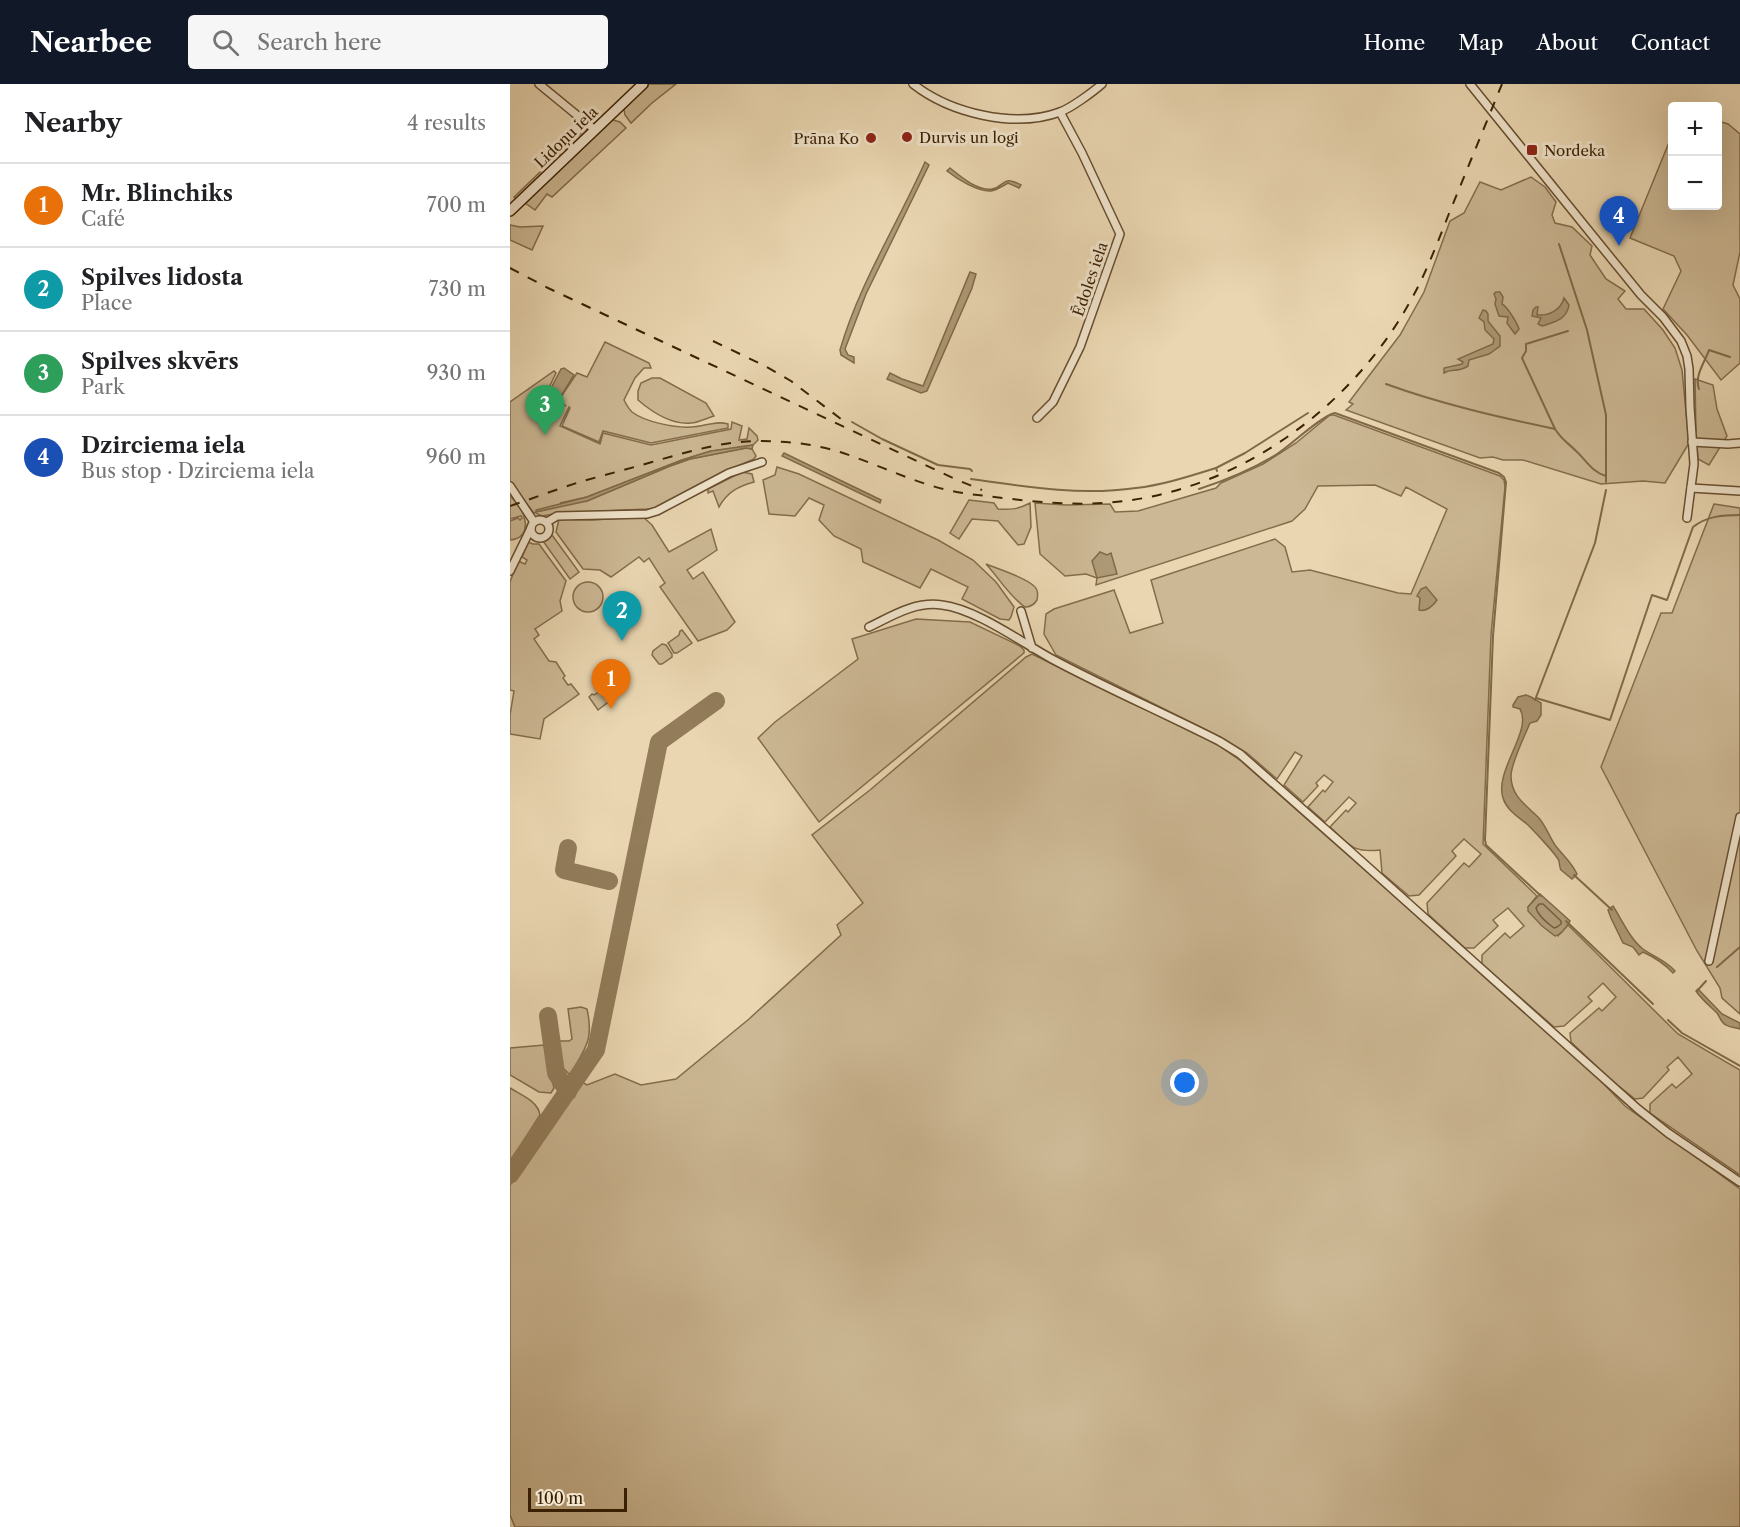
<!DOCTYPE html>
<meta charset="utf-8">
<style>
:root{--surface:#fff;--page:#f6f6f6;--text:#202124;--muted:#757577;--line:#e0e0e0;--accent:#111827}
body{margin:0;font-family:"Libre Caslon Text",serif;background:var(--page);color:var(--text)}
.controls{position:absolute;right:18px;top:18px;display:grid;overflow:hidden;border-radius:6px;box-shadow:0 6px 24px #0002}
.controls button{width:54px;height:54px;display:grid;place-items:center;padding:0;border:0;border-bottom:2px solid var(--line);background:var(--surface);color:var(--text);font:30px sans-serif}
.scale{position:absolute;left:18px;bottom:15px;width:99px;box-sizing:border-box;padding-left:6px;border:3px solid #3b2103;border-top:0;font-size:16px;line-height:21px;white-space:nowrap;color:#3b2103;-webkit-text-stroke:4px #f1e5cd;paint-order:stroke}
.you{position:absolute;left:675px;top:999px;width:21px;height:21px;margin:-15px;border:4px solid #fff;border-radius:50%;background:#1a73e8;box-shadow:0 0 0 9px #1a73e833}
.badge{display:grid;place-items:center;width:39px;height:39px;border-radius:50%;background:var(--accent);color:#fff;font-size:20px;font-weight:700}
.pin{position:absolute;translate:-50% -50px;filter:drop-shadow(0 2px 3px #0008)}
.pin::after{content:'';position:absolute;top:32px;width:21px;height:18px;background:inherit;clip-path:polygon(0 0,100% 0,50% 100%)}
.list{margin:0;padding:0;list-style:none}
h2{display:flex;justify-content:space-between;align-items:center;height:78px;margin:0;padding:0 24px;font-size:26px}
h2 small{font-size:20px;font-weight:400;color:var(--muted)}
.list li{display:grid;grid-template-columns:39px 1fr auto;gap:18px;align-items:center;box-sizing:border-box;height:84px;padding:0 24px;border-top:2px solid var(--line)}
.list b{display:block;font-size:22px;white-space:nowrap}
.list p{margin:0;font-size:20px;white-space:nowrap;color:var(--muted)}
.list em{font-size:20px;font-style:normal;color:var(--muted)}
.icon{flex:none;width:33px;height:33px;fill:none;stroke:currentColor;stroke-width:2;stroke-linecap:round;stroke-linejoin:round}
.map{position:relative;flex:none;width:1230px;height:1443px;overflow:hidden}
header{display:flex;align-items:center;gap:36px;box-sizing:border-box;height:84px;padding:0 30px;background:var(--accent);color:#fff}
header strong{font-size:28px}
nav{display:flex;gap:33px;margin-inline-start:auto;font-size:21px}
.search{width:420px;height:54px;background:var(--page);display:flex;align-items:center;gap:15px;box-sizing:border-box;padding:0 21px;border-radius:6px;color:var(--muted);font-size:22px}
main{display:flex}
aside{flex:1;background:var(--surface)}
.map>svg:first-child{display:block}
.green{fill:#ccb894;stroke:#846c4c;stroke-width:1.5}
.water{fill:#ae9976;stroke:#806948;stroke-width:1.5}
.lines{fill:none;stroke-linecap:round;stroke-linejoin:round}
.shore{stroke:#745d3c;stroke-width:1.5}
.stream{stroke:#806948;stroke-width:2}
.taxiway{stroke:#927c5a;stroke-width:18}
.street-casing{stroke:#674e2f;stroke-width:10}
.secondary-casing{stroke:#3b2103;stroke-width:12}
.street{stroke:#f1e5cd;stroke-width:7}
.secondary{stroke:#f1e5cd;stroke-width:9}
.rail{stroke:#3b2103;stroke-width:2;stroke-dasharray:10 10;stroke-linecap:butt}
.poi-dot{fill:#8f2418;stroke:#f1e5cd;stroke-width:2}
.labels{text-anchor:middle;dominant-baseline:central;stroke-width:6;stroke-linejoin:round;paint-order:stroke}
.street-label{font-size:15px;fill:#3b2103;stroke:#f1e5cd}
.poi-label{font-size:15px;fill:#3b2103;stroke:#f1e5cd;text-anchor:start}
</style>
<header>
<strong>Nearbee</strong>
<div class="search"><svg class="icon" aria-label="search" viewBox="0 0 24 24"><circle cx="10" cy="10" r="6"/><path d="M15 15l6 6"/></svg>Search here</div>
<nav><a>Home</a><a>Map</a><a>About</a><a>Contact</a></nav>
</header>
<main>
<aside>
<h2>Nearby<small>4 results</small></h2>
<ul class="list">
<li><span class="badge" style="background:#e8710a">1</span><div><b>Mr. Blinchiks</b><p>Café</p></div><em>700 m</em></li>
<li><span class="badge" style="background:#0f9aa8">2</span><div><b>Spilves lidosta</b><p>Place</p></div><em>730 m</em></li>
<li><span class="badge" style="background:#2e9e5b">3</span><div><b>Spilves skvērs</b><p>Park</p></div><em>930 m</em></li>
<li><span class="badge" style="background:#1a4fb4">4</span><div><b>Dzirciema iela</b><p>Bus stop · Dzirciema iela</p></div><em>960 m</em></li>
</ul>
</aside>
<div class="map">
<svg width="1230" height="1443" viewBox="0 0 1230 1443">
<rect width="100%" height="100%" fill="#ead7b2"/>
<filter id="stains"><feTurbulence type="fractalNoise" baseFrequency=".00333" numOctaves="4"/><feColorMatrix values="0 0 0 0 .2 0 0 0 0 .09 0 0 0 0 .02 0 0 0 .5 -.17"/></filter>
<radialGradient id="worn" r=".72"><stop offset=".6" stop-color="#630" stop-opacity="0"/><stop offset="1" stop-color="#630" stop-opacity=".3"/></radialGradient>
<g class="green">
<polygon points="138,0 166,0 142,19 121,39 115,31 114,25"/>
<polygon points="103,36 110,38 116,44 42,113 37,110 25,126 15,119 100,37"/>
<polygon points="1208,37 1218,40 1230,50 1230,168 1223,201 1230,215 1230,279 1211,296 1177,251 1153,225 1171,187 1164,172 1120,154 1162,51 1162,122 1208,122"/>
<polygon points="76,44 76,49 7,116 4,113"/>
<polygon points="1021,93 1035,103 1046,118 1042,131 1045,139 1062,143 1082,162 1080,171 1096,195 1115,207 1108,215 1116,225 1134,225 1153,246 1165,264 1172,286 1179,359 1155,399 1133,397 1091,400 1013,376 993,376 983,373 970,374 836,326 843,320 839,318 890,251 914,208 940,137 954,129 970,98 991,106"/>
<polygon points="0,141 10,143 33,142 22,166 0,156"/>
<path d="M95,258L139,279L141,284H134L125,294L114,316C116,320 119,325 122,328C135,338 165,344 181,343C194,343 205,336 218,340V344L141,359L93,347L89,358L52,342L60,324L59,323L50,342L90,360L93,349L141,361L221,345L222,338L232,342L229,356L237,355L239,344L247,352L248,356L243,361L238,363L201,367L172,376L77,413L50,419L77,417L160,382L180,375L236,364L242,365L246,372L244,375L223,384L147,424L137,425L49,429L32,432L23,428L11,412L2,414C15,424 25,454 0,456V437L8,434L10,436L12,434L11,432L0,435V318L44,287L46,289L35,312L56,322L49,316L67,289L77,293Z"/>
<path d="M142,294H150L196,319L204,332C197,334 188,339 181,339C161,341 142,328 128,316V307L131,299Z"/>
<polygon points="1185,295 1203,301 1207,325 1217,352 1199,381 1188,375 1186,350"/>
<path d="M820,331H824L990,392L994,396L995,403L981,551L973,760L1027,812L1018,823L1048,852L1058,841L1168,950L1230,986V1091L1140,1029V1020L1162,1000L1166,1004L1182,990L1168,973L1157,983L1159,986L1133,1014L1125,1015L1101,996L1061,958L1060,949L1089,924L1092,927L1106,913L1093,899L1078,913L1082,917L1054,942L1044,943L972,880V871L995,849L1000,854L1014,842L998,824L983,836L988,842L964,864H955L918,830L917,819L954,779L959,783L971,770L954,755L942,767L946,772L909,811L899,812L872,789L870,766C842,769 840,761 820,743L836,726L838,728L846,719L839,713L815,738L798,723L813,706L815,708L823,698L814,691L806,699L808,702L793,718L774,701L792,672L785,668L767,695L737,669L714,655L546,571L534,550L536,530L544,525L604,506L620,549L653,539L641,496L765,455L775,463L782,488L800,486L888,509L901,510L937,425L896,403L891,412L865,401L808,402L795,425L782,437L586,501L587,494L576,490L555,492L530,470L525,419L556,421L600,420L605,428L628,427L706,404L711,399L753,380L786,359Z"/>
<polygon points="267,383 289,390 428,456 463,476 486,498 504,523 501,533 499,536 490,535 452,515 458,503 421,485 410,504 353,478 351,465 324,452 309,436 314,421 299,414 285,432 259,430 253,396 265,391"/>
<path d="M232,388L242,390L244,398C229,402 217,408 209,423L203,407L198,409V405Z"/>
<path d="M459,416L484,419L488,425C501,426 509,425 520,419L521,443L514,460L508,461L488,437L462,435L449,455L440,449Z"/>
<polygon points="1204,420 1230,424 1230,930 1212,914 1210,904 1187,867 1091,683 1151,529 1162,529"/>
<polygon points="133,433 142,441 159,468 201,445 207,466 177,486 183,495 193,488 225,538 217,546 188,557 150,503 155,499 139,474 134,478 129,473 101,493 90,486 73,485 46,448 49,435 82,436"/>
<polygon points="42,451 69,488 60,495 33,457"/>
<polygon points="18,458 23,460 29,460 56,497 50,517 52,527 25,545 29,551 24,555 39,577 46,578 55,592 53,594 58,601 61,600 69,610 34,635 30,655 0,650 0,631 4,607 0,606 0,498 8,477 15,480 17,476 12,473"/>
<path d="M476,480C488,485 515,493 524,502C528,505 528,511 527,516C524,521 520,523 515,523C499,512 489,494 476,480Z"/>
<circle cx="78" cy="513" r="15"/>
<polygon points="406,535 460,538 510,562 514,566 514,569 309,738 248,654 265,638 348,575 342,555"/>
<polygon points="172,546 182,559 167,569 164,569 158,559 169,551 170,547"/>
<polygon points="152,560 156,561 162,570 162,573 152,580 149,580 142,571 143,567"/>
<polygon points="522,570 708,661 731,677 1050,958 1086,992 1115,1022 1230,1105 1230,1443 5,1443 0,1431 0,1101 72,998 77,1001 105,990 131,1001 166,995 239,935 331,851 327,841 353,819 302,751 360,706 516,573"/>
<polygon points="96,603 102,612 101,616 88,626 79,613 82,610 84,611"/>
<path d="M71,923L77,925C84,957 75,964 60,991L51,982L47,957H59L62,955L58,925Z"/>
<polygon points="34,961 44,1004 41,1009 29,1008 0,991 0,964"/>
<path d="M0,1004C11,1011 28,1017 30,1031L0,1078Z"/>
</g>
<g class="water">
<path d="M415,78L419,81L356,210L335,265L338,271L344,273V279L331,271L330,266C349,200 387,141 415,78Z"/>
<path d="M440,84C450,92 467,107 482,105C496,103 491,90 511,101L509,104L498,99C493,102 487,106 481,107C468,108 447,95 437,87Z"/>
<polygon points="460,188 466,190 462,204 417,307 411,309 377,295 380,289 392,295 413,302"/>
<path d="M986,208H990L993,213L992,220C997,222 1007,239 1009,245L1005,250L997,239L998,233L989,232L985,220L986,215L984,210Z"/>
<path d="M1054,214L1059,221C1057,235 1045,238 1032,242L1028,240L1031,234L1022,232L1023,226L1026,223H1028L1027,231C1039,232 1051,226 1054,214Z"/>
<path d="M973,226L976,227L978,230V237L990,252V262L979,270L959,276L958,282C947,289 942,284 934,289V284L952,280L953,278L948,275L983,260L984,255L975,246L974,238L969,234Z"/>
<polygon points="54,284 64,291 51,312 40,306 51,285"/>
<polygon points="243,361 242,365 236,364 180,375 160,382 77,417 26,428 26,426 77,413 172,376 201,367"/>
<polygon points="274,369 371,416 370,419 272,372"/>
<polygon points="590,468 597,471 601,469 607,490 587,494 582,477"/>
<path d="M916,503L927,516C923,522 916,528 909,526L910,514L907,512L911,505Z"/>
<path d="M1016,611L1021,613L1031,619V631L1027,637L1020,639C1015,651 1001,679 1001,692C1001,712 1016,721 1028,733C1035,740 1039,752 1045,761C1053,772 1061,777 1067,790L1062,795L1051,786C1050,785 1049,777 1049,777C1047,771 1023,746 1018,741C1009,733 997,727 993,714C984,687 1023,646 1010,625L1003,623V621L1008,613Z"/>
<path d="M1030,810L1060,837C1057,842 1052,851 1045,852L1032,842L1018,827V823Z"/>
<path d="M1103,822C1112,836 1120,855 1133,865C1144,873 1155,876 1165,887L1163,889C1154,879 1146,874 1133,868L1129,871L1123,863L1113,859L1101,834L1098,826Z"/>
<path d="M1188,905L1212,930L1230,939V945C1225,943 1220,944 1216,941C1211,939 1210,933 1207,929C1200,922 1192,916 1186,907Z"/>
</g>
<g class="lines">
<path class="shore" d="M1029,820H1033L1051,837V840L1047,843L1044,844C1037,839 1028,832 1026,824Z"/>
<g class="stream">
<polyline points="1049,160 1077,246 1096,331 1096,398"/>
<path d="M876,300C931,320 988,333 1045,345C1052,356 1057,358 1066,367C1076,376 1082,388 1096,392"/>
<path d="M1189,305C1184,292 1195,278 1199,266L1220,273"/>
<polyline points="342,338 372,355 428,381 460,385 462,387"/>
<polyline points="1045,345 1012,274 1016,267 1016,260 1058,247"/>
<polyline points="707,387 706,384 735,369 798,329"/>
<path d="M461,395C516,403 571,412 626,404C653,401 680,392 706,384"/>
<path d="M689,405C716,396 743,385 767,370C781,361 811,332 825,329L989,389L994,393L996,398L983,552L975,756L976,761L1031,812"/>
<path d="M1026,614L1100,636L1142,511L1157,516L1183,443C1197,432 1213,431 1230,431"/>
<polyline points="1025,616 1085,459 1096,406"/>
<polyline points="1064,791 1102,826"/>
<polyline points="1056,837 1143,920"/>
<polyline points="1207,883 1230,863"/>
<polyline points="1187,907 1196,897"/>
<polyline points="1158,936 1172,949 1230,982"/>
</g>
<g class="taxiway">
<polyline points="58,764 54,786 99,797"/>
<polyline points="38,932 46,989 58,1008"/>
<polyline points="0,1091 86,966 149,658 206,617"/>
</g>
<g class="street-casing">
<g id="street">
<polyline points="29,0 85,46"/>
<path d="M403,0C440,29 504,45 550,28C561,24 583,8 592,0"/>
<polyline points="960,0 1087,157 1131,211 1153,233 1171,257 1177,272 1179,285 1180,323 1184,380 1177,434"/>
<polyline points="527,334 543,318 570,263 610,150 572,69 550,28"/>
<polyline points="1182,358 1218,360 1230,359"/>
<polyline points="0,402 24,438"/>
<polyline points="1181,404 1230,407"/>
<circle cx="30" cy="445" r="9"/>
<polyline points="37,438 47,432 137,430 147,427 219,389 252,378"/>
<polyline points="0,487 21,444"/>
<polyline points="511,527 522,564"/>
<path d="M359,543C382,532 405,517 432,521C466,525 511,558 542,575C596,604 654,629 709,657L730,670L840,767L1128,1025L1158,1049L1230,1098"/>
<polyline points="1199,877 1230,733"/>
</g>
</g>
<g class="secondary-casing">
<polyline id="secondary" points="0,127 133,0"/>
</g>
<use href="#street" class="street"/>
<use href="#secondary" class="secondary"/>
<g class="rail">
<polyline points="0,184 38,204 445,395 472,406"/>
<polyline points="203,257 255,282 281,297 331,335"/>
<path d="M0,422C24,414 47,405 70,398C94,391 118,385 142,378C177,368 213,357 250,357C277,357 304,360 330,368C373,382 413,404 459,410C503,415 549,422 594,419C722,411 840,327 901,216C916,189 927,160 938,132C956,88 974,44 992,0"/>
</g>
</g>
<g class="poi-dot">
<circle cx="397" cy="53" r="6"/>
<circle cx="361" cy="54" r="6"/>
<rect x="1016" y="60" width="12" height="12" rx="3"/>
</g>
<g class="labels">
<g class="street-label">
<text transform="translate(56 53) rotate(-44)">Lidoņu iela</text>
<text transform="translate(580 195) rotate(-71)">Ēdoles iela</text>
</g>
<g class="poi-label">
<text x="409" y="53">Durvis un logi</text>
<text x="349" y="54" text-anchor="end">Prāna Ko</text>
<text x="1034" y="66">Nordeka</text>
</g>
</g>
<rect width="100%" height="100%" filter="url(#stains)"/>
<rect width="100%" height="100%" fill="url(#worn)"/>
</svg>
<div class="controls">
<button>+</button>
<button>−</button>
</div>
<div class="scale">100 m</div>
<div class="you"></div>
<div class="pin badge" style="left:101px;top:625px;background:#e8710a">1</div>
<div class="pin badge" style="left:112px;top:557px;background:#0f9aa8">2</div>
<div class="pin badge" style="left:35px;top:351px;background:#2e9e5b">3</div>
<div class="pin badge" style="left:1109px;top:162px;background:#1a4fb4">4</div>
</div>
</main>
